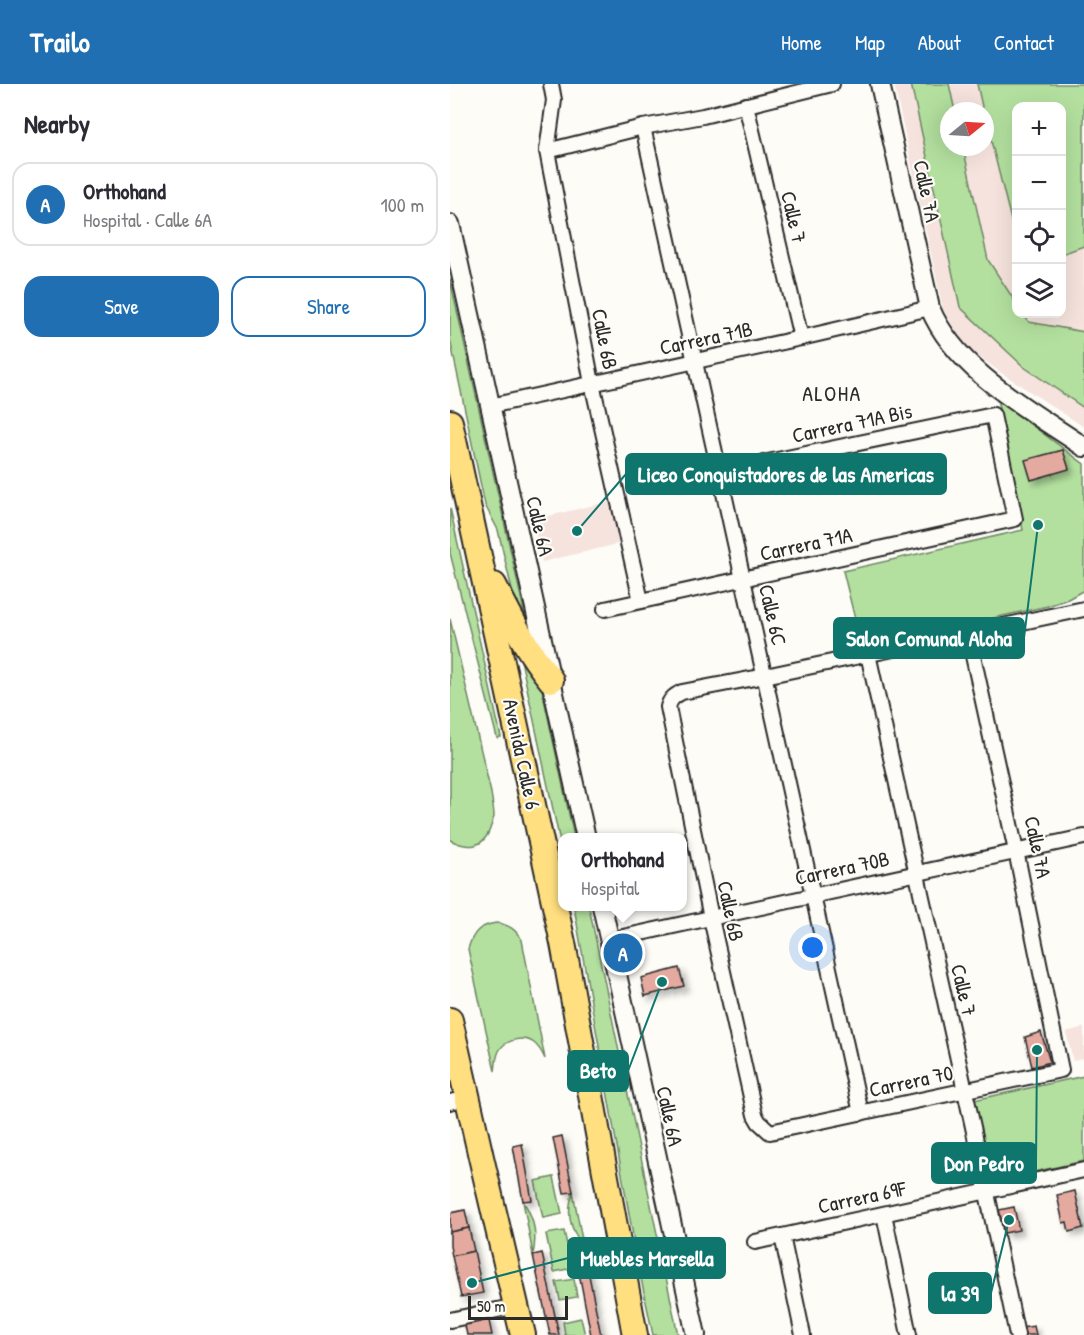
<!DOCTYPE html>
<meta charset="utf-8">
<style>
:root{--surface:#fff;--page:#f2f2f3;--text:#2b2b33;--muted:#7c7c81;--line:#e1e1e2;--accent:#1f6fb2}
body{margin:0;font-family:"Patrick Hand",sans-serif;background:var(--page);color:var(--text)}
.controls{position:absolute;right:18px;top:18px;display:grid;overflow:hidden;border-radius:12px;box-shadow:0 6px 24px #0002}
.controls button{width:54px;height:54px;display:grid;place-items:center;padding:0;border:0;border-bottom:2px solid var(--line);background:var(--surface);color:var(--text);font:30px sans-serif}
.compass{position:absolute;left:490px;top:18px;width:54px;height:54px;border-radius:50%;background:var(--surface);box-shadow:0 6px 24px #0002;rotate:72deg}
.scale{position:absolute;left:18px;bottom:15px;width:100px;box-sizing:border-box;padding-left:6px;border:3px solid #2b2b2b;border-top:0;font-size:16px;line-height:21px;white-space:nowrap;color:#2b2b2b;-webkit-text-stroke:4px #fdfcf7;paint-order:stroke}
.you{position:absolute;left:363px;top:864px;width:21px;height:21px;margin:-15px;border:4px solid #fff;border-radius:50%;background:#1a73e8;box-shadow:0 0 0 9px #1a73e833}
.badge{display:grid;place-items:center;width:39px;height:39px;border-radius:50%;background:var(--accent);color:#fff;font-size:20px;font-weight:700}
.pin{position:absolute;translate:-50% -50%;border:3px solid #fff;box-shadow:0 2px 6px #0006}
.popup{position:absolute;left:108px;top:749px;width:129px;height:78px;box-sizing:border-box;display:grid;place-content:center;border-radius:12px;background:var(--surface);filter:drop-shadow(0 2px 4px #0005);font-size:20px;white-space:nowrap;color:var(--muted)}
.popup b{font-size:22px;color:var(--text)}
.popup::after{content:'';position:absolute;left:50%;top:100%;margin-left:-12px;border:12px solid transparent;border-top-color:var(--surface)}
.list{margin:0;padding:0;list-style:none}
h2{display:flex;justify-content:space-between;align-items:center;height:78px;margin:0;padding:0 24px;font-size:26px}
h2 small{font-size:20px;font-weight:400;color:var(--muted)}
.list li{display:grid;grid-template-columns:39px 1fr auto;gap:18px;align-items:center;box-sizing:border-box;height:84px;margin:0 12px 12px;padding:0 12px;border:2px solid var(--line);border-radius:18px}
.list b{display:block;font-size:22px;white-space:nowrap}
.list p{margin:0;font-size:20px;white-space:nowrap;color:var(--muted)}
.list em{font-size:20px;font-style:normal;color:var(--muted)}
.actions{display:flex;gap:12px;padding:18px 24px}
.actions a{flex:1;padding:14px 0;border:2px solid var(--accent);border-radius:18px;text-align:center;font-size:21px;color:var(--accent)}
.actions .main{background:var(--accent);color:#fff}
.icon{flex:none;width:33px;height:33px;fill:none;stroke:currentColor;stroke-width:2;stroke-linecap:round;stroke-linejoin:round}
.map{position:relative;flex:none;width:634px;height:1251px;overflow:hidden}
header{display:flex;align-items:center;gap:36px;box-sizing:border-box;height:84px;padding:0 30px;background:var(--accent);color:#fff}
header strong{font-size:28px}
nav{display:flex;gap:33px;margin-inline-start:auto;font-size:21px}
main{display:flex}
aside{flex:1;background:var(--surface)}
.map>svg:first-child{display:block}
.built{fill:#f6e3dd;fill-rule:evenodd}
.green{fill:#b3e09f;stroke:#6f8665;stroke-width:1.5}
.building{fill:#e4aaa0;stroke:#2b2b2b;stroke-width:1.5;filter:url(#shadow)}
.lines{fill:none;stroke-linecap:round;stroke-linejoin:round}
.street-casing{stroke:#2b2b2b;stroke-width:18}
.secondary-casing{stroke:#2b2b2b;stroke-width:22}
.highway-casing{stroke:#2b2b2b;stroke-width:28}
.street{stroke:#fdfcf7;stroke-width:14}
.secondary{stroke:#fdfcf7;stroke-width:18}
.highway{stroke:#ffdf80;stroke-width:24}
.labels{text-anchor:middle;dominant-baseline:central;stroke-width:4.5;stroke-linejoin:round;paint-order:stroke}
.street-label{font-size:21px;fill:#2b2b2b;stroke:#fdfcf7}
.neighbourhood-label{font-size:22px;letter-spacing:1.5px;fill:#2b2b2b;stroke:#fdfcf7}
.leader{fill:none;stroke:#0f766e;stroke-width:2}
.callout-dot{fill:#0f766e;stroke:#fdfcf7;stroke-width:2}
.callout{fill:#0f766e;stroke:#0f766e;stroke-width:2}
.callout-label{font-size:22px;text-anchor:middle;font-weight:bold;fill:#fff}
</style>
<header>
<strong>Trailo</strong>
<nav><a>Home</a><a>Map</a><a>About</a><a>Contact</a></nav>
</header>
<main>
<aside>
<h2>Nearby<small></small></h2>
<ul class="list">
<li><span class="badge">A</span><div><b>Orthohand</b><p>Hospital · Calle 6A</p></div><em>100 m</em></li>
</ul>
<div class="actions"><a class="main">Save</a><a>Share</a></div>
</aside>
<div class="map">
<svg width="634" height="1251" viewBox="0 0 634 1251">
<defs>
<filter id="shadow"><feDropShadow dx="4.5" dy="4.5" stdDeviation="3" flood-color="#0004"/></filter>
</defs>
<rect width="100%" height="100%" fill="#fdfcf7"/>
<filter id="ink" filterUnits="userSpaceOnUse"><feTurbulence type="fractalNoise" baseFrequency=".0167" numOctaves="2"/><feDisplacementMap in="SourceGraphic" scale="12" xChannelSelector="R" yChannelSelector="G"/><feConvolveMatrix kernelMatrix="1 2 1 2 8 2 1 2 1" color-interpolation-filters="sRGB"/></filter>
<g filter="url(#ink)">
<g class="built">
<path d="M444,0H634V343L550,288L520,266L506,247L493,225ZM566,22H612V230H566ZM499,27H535V63H499Z"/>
<polygon points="161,417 172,459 92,478 82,436"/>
<polygon points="634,943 634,974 623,977 616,948"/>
</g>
<g class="green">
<polygon points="461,0 499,0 505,27 499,27 499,63 513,63 538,176 566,219 566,230 573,230 579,238 634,248 634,324 574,283 510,223"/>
<polygon points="527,0 634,0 634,162 612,170 612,22 566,22 566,156 535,33 535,27 533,27"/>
<polygon points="0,195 80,554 69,536 48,446 35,421 0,255"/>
<polygon points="547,315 634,380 634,506 618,515 598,522 412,563 393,487 573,446"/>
<polygon points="0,424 51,653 47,654 0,469"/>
<path d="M0,535L41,709C42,716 44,725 44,733C43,735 42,740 41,742C34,765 19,765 0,756Z"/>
<polygon points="68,562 89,592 124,753 113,754 113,772"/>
<polygon points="124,823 139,823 228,1251 203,1251 189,1185"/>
<path d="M46,839C60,841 65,845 72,856L95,975C92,968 89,963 84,959C73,951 55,956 49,967C46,973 46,981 45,987L18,865C23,848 29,842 46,839Z"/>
<polygon points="634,992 634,1077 542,1097 524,1016"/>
<polygon points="104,1093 112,1130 93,1134 85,1097"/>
<path d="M123,1108L133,1161C119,1145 116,1128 123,1108Z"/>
<path d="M73,1117C85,1135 87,1151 83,1171Z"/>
<polygon points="114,1147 122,1184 104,1188 96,1150"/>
<polygon points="124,1195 127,1213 110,1216 106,1198"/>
<polygon points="131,1234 135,1251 115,1251 113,1238"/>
</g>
<g class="building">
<polygon points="613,366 619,385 581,396 575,376"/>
<polygon points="229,884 234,902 195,912 191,894"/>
<polygon points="591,948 600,978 582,983 575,953"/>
<polygon points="112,1052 123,1108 114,1109 103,1054"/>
<polygon points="72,1060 82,1116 73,1117 63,1062"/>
<polygon points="625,1107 633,1144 619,1148 617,1138 613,1139 607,1111"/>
<polygon points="564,1123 569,1146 554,1149 549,1126"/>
<polygon points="15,1126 19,1144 0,1148 0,1129"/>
<polygon points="19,1144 24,1167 2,1172 0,1162 0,1148"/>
<polygon points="133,1161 151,1251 141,1251 124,1163"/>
<polygon points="24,1167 33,1209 11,1213 2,1172"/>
<polygon points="92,1169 109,1251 100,1251 83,1171"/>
<polygon points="38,1232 42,1251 17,1251 14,1237"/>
<polygon points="584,1242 586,1251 572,1251 571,1244"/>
</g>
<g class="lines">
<g class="street-casing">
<g id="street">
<polyline points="101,0 104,16 97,67 142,299 191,517"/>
<polyline points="296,21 351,254"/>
<polyline points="193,43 411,1029"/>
<polyline points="97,67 193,43 253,32 382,0"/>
<polyline points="40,322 351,254 480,224"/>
<polyline points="155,525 565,435 543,331 270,388"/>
<path d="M518,549L566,767L611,986L320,1048L309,1038L305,1031L261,834L218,623C220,615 224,612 232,608L315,592L634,525"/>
<polyline points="418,570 523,1043 567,1251"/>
<polyline points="159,856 634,753"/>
<polyline points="0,1018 17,1014"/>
<polyline points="434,1130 459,1251"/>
<polyline points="332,1152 353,1251"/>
<polyline points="305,1158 634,1086"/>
<polyline points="0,1236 66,1222"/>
</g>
</g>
<g class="secondary-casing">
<g id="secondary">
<path d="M430,0L480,224C506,287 580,326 634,363"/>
<polyline points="0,140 136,754"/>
<polyline points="152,822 246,1251"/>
</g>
</g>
<g class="highway-casing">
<g id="highway">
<polyline points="0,338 113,859 185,1251"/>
<path d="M44,501C61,534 77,567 101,596"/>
<polyline points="0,936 31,1073 73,1251"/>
</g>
</g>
<use href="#street" class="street"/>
<use href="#secondary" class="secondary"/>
<use href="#highway" class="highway"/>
</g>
</g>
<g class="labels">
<g class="street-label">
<text transform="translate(477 107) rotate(78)">Calle 7A</text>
<text transform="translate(344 133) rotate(77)">Calle 7</text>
<text transform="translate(256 254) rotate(-12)">Carrera 71B</text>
<text transform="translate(155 255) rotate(79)">Calle 6B</text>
<text transform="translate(402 339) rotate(-12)">Carrera 71A Bis</text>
<text transform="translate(90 442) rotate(77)">Calle 6A</text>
<text transform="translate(356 460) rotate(-12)">Carrera 71A</text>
<text transform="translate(323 531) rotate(77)">Calle 6C</text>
<text transform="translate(72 670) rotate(78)">Avenida Calle 6</text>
<text transform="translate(588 763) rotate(78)">Calle 7A</text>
<text transform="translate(392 784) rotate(-12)">Carrera 70B</text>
<text transform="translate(281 827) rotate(78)">Calle 6B</text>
<text transform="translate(514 906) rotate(77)">Calle 7</text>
<text transform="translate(461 997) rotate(-12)">Carrera 70</text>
<text transform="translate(220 1032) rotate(78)">Calle 6A</text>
<text transform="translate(412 1113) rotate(-12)">Carrera 69F</text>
</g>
<g class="neighbourhood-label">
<text x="382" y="309">ALOHA</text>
</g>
</g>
<path class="leader" d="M127 447L176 390M588 441L574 554M212 898L178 987M587 966L586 1079M22 1199L118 1174M559 1136L541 1209"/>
<g class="callout-dot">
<circle cx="127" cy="447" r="6"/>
<circle cx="588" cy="441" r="6"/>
<circle cx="212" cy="898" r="6"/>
<circle cx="587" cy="966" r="6"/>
<circle cx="22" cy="1199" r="6"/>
<circle cx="559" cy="1136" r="6"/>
</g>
<g class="callout">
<rect x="176" y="370" width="320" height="40" rx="6"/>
<rect x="384" y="534" width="190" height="40" rx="6"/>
<rect x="118" y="967" width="60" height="40" rx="6"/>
<rect x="482" y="1059" width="104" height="40" rx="6"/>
<rect x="118" y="1154" width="157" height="40" rx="6"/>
<rect x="479" y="1189" width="62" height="40" rx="6"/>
</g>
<g class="callout-label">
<text x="336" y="398">Liceo Conquistadores de las Americas</text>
<text x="479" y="562">Salon Comunal Aloha</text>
<text x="148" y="994">Beto</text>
<text x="534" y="1087">Don Pedro</text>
<text x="197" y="1182">Muebles Marsella</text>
<text x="510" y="1217">la 39</text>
</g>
</svg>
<div class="controls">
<button>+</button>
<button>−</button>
<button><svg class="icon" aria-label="locate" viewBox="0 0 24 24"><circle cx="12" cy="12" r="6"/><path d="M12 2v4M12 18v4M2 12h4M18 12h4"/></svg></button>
<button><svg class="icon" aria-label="layers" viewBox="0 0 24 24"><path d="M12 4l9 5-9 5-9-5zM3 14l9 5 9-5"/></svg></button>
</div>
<svg class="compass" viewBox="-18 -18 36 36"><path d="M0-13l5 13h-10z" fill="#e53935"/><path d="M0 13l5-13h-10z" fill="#7c7c81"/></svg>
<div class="scale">50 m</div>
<div class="you"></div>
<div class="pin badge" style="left:173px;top:869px">A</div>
<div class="popup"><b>Orthohand</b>Hospital</div>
</div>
</main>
